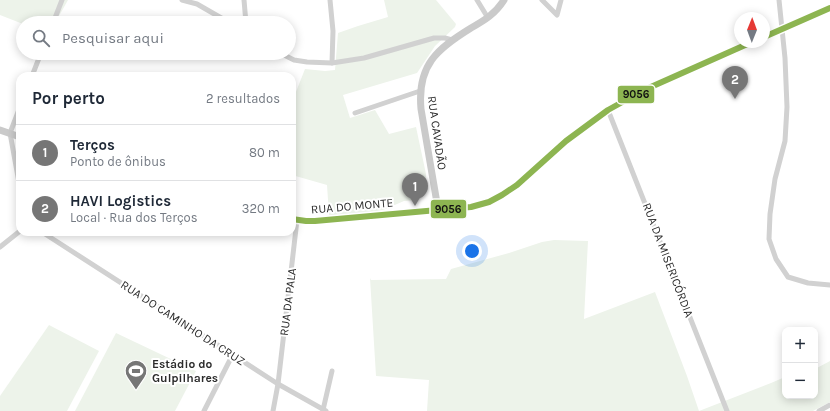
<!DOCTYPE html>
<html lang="pt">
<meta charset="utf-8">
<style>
:root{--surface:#fff;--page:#f6f6f7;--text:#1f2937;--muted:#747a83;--line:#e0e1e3;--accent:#767676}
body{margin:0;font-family:Karla,sans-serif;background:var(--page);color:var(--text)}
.controls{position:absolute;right:12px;bottom:12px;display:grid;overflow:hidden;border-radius:8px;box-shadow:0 2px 10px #0003}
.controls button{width:36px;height:36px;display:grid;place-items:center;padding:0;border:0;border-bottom:1px solid var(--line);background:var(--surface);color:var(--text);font:20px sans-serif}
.compass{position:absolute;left:734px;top:12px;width:36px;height:36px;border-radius:50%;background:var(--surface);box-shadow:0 2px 10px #0003;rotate:1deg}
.you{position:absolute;left:472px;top:251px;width:14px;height:14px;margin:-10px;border:3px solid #fff;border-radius:50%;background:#1a73e8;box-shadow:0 0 0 6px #1a73e833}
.badge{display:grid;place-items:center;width:26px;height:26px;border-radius:50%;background:var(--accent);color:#fff;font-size:13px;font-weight:700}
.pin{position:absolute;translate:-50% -33px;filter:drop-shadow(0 1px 2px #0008)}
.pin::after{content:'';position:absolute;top:21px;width:14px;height:12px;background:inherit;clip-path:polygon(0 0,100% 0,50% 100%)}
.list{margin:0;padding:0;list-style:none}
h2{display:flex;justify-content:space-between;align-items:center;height:52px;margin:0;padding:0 16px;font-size:17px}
h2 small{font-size:13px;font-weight:400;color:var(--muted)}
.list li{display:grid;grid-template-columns:26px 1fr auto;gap:12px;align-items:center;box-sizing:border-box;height:56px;padding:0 16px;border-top:1px solid var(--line)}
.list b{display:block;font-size:15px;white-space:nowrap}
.list p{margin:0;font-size:13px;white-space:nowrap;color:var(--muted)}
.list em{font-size:13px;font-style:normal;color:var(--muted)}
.icon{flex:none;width:22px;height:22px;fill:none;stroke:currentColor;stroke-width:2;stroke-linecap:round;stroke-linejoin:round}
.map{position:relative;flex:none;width:830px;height:411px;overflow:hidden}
.search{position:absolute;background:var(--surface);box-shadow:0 2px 10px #0003;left:16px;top:16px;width:280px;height:44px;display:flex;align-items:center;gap:10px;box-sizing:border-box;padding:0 14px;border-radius:22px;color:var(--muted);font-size:15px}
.panel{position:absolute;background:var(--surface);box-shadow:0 2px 10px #0003;left:16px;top:72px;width:280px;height:164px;border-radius:12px}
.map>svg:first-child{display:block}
.green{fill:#edf3ea}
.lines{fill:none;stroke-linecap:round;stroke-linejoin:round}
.street{stroke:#d1d1d1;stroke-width:5}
.secondary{stroke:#cacaca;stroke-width:7}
.bus-1-casing{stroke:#fff;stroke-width:9}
.bus-1{stroke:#8db551;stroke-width:6}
.labels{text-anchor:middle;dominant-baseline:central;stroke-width:4;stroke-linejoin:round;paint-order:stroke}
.street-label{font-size:12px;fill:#2c2c2c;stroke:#fff}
.poi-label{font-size:12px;font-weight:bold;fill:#2c2c2c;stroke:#fff;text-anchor:start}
.line-badge{stroke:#fff;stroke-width:1.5}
.pale-badge-label{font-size:11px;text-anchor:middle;font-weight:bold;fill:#111}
</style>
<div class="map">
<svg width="830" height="411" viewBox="0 0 830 411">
<rect width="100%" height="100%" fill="#fff"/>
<g class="green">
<polygon points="0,0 68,0 55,23 23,23 23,24 0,15"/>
<polygon points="384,0 436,0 456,24 455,27 435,46 417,73 343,95 350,118 375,110 389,134 416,127 426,174 426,192 415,200 404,201 383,210 340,217 329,215 327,185 292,175 292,102 305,69 325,71 335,70 338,33 358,26 388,17"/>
<polygon points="554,240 588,241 584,319 655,292 687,376 699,411 771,383 785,377 785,396 815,396 815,369 830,361 830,402 813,411 427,411 429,380 376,376 370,278 371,280 446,279 451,269 509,253 542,242"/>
<polygon points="49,325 99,351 67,411 0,411 0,396"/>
<polygon points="116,333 196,371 175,411 75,411"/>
</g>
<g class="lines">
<g class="street">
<polyline points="182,0 197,4 230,23"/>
<polyline points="244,0 246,23"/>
<polyline points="330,0 333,31 332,63"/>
<polyline points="477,0 488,18"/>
<polyline points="542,0 557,15 561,0"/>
<polyline points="779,0 785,58 787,107 785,141 775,179 770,214 769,239 776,259 788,277 808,283 830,285"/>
<polyline points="53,23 62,0"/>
<polyline points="280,53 294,60 307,62 332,63 364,58 434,38 445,38 452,40"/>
<polyline points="32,76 41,53"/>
<polyline points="20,107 10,133 20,188"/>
<polyline points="608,110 727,411"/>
<polyline points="355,113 420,91"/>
<polyline points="42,232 278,384 326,411"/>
<polyline points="0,247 20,231"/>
<polyline points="323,410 332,371"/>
<polyline points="204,411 233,354"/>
<polyline points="273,411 278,384 297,220"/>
<polyline points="819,411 830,405"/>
</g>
<g class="secondary">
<polyline points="764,37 830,8"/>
<polyline points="0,130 20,137"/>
<path d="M438,209L421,109C417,65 437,49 471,28C485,20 495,14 504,0"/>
<polyline points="292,219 306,221 315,221 471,207 489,202 502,195 517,185 566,141 608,110 644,90 752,42"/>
</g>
<g class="bus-1-casing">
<g id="bus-1">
<polyline points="764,37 830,8"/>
<polyline points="292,219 306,221 315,221 471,207 489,202 502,195 517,185 566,141 608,110 644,90 752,42"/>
</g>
</g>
<use href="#bus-1" class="bus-1"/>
</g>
<defs>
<g id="stadium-pin" transform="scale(1.15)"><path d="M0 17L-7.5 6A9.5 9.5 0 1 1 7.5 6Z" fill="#767676" stroke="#fff"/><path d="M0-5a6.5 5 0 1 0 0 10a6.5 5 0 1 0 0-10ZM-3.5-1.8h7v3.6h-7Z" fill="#fff"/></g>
</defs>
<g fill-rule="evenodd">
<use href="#stadium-pin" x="136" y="371"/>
</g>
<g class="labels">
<g class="street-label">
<text transform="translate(437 133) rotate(82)">RUA CAVADÃO</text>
<text transform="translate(352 206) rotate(-5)">RUA DO MONTE</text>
<text transform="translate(668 260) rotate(69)">RUA DA MISERICÓRDIA</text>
<text transform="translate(288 302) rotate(-83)">RUA DA PALA</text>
<text transform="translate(183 323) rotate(33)">RUA DO CAMINHO DA CRUZ</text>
</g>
<g class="poi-label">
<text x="152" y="364">Estádio do<tspan x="152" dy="14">Gulpilhares</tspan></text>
</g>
</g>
<g class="line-badge">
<rect x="617" y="85" width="38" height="19" rx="4" fill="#8db551"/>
<rect x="430" y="199" width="37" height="20" rx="4" fill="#8db551"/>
</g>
<g class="pale-badge-label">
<text x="636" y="98">9056</text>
<text x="448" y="213">9056</text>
</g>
</svg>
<div class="controls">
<button>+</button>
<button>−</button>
</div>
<svg class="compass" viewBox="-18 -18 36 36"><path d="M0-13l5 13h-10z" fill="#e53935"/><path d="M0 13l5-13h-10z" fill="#747a83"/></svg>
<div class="you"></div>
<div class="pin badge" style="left:415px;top:206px">1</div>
<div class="pin badge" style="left:735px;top:99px">2</div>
<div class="search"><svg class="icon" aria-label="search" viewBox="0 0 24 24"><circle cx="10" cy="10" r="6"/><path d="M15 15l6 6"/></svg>Pesquisar aqui</div>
<section class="panel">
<h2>Por perto<small>2 resultados</small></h2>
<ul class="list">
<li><span class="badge">1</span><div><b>Terços</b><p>Ponto de ônibus</p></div><em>80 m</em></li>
<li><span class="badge">2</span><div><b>HAVI Logistics</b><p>Local · Rua dos Terços</p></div><em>320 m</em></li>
</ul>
</section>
</div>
